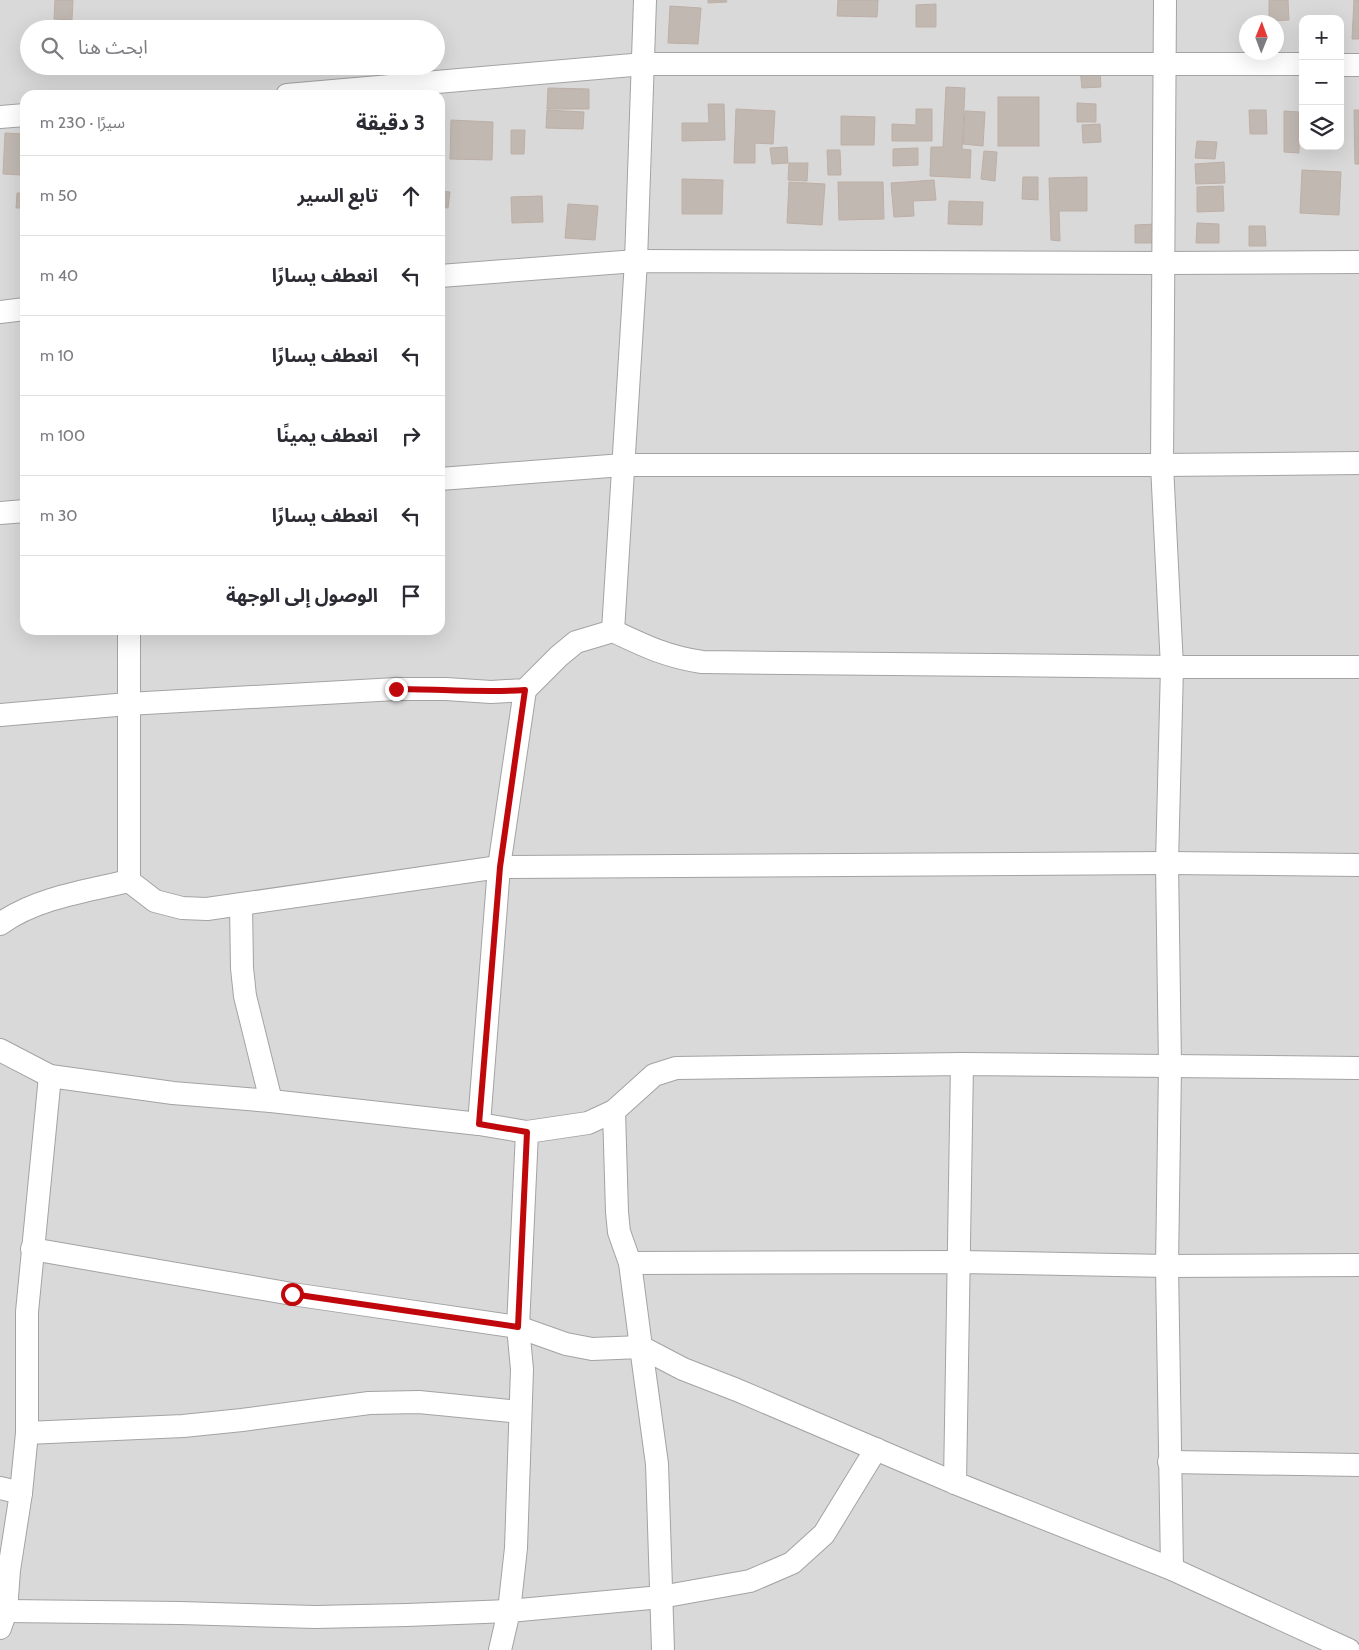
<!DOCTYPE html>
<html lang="ar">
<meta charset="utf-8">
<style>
:root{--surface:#fff;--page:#f2f2f3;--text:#2b2b33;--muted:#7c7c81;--line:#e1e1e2}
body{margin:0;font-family:Cabin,"Noto Sans Arabic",sans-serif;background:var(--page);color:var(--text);direction:rtl}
.controls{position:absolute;right:15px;top:15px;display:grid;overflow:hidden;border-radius:10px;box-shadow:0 5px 20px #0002}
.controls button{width:45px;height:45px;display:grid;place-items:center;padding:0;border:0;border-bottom:1px solid var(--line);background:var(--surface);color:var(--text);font:25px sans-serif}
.compass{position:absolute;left:1239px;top:15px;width:45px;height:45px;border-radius:50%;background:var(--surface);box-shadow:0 5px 20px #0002;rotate:1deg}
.stop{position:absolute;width:15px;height:15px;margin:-11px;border:4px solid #c0080c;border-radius:50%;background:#fff}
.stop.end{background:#c0080c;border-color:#fff;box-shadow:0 1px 5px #0008}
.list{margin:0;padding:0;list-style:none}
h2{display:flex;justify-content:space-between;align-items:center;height:65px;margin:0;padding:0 20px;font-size:21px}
h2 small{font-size:16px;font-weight:400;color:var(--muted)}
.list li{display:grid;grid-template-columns:32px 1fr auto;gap:15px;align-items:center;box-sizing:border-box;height:80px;padding:0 20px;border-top:1px solid var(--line)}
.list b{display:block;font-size:19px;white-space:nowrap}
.list em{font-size:16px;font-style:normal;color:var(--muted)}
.icon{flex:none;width:28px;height:28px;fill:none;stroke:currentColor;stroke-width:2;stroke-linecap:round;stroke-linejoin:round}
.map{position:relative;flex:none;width:1359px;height:1650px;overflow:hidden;direction:ltr}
.search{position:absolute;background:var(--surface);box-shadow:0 5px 20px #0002;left:20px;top:20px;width:425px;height:55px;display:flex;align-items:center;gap:12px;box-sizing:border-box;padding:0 18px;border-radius:28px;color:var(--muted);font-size:19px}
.panel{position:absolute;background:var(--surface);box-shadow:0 5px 20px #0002;left:20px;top:90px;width:425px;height:545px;border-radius:15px;direction:rtl}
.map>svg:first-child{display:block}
.residential{fill:#dad9d9;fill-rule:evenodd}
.building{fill:#c1b8b2;stroke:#beafa5}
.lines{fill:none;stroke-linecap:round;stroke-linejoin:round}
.minor-casing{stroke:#a3a3a3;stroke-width:24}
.minor{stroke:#fff;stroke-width:22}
.route{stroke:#c0080c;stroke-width:6}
</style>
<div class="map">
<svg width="1359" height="1650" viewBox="0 0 1359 1650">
<rect width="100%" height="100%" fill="#ede9e2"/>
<path class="residential" d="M0,0H1359V1650H0ZM1303,19H1340V146H1303ZM1246,22H1276V52H1246ZM29,29H436V66H29ZM25,95H440V630H25Z"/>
<g class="building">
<polygon points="55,0 73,0 72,20 54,19"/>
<polygon points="708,0 726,0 727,2 708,3"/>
<polygon points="838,0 878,0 877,17 837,16"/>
<polygon points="1269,0 1288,0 1289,20 1269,21"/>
<polygon points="1354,0 1359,0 1359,39 1352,39"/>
<polygon points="936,4 936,27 916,27 916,5"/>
<polygon points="670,6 701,8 698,44 668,43"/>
<polygon points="1100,68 1101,87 1082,88 1080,70"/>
<polygon points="946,87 965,88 962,149 971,150 970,178 930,176 931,147 943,147"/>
<polygon points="548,88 589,89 589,109 547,109"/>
<rect x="998" y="97" width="41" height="49"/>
<polygon points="1077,103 1096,104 1096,122 1077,122"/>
<polygon points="708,104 724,104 725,140 682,141 682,123 709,123"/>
<polygon points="736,109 775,111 773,144 755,143 755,163 734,163"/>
<polygon points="916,109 932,109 932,141 892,141 892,124 916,125"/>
<polygon points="547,110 584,112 583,129 546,128"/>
<polygon points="1249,110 1266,110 1267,134 1250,134"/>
<polygon points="1354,110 1359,110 1359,164 1355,164"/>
<polygon points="965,111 985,112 983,146 963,144"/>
<polygon points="1284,111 1299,112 1299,153 1284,152"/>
<polygon points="841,116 875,117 874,145 841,145"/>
<polygon points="451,120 493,122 492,160 450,159"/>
<polygon points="1100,124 1101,142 1083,143 1082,125"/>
<polygon points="511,130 525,130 524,154 511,154"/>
<polygon points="5,133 24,134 22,175 3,174"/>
<polygon points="1197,141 1217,142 1215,159 1195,158"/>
<polygon points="787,147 788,163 772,164 770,148"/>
<polygon points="918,148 918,165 893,166 893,149"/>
<polygon points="827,150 840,150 841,175 828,175"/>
<polygon points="984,151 997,152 995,181 981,179"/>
<polygon points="1224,162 1225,183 1196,184 1195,164"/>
<polygon points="789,163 808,163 807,181 788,180"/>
<polygon points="1302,170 1341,172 1339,215 1300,213"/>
<polygon points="1023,177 1038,177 1038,200 1022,199"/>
<polygon points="1087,177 1087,211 1059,211 1060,241 1051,240 1049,178"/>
<polygon points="682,179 723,180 722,214 682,214"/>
<polygon points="934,180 936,200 913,201 914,216 894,217 891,183"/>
<polygon points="789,182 825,184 822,225 787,223"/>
<polygon points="838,182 883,182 884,219 839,220"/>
<polygon points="1223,186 1224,211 1197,212 1197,187"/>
<polygon points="440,191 450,192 448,208 440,207"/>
<polygon points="17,193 25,193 25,208 16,208"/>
<polygon points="542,196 543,222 512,223 511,197"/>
<polygon points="949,201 983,202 982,225 948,224"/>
<polygon points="568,204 598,206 595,240 565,238"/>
<polygon points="1197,223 1219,224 1219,243 1196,243"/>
<polygon points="1156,224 1156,243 1135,243 1135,225"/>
<polygon points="1249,226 1265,226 1266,246 1249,246"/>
</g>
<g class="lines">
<g class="minor-casing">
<g id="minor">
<polyline points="1165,0 1162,465 1172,667 1167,863 1170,1067 1167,1266 1172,1569"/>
<polyline points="1340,65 1359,65"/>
<polyline points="287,95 644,64 1303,64"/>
<polyline points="0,117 25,115"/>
<polyline points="440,276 636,261 1164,263 1359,262"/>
<polyline points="0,312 25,309"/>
<polyline points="440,479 623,465 1162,465 1359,463"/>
<polyline points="0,513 25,511"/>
<polyline points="613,631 636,261 645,0"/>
<path d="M0,715L128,704L396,689H446L491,692L525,690L559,656L576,642L613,631C645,646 667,657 702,662L1172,667H1359"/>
<polyline points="129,881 155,901 182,908 207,909 499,867 1167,863 1359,865"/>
<polyline points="129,881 129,630"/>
<polyline points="241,905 242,968 245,996 271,1101"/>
<path d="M0,924C36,898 86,891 129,881"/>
<polyline points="0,1050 50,1076 173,1093 271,1101 479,1124 527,1132 588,1123 614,1111 654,1075 676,1068 962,1064 1359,1068"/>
<polyline points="614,1111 617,1212 619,1232 630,1263 641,1347 683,1369 737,1390 955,1483 1172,1569 1349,1650"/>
<polyline points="479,1124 499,867 525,690"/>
<polyline points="32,1249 292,1294 518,1327 566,1344 592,1349 641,1347 657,1464 663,1650"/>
<polyline points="630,1263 960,1262 1167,1266 1359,1265"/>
<polyline points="27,1433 183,1426 242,1420 369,1403 419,1402 520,1412"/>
<polyline points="1169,1462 1359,1465"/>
<polyline points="955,1483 962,1064"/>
<polyline points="0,1488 21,1493"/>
<polyline points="6,1611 180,1613 315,1617 407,1615 509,1611 661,1597 750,1581 792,1563 824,1534 876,1449"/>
<polyline points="0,1628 6,1611 9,1570 21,1493 27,1433 27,1312 50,1076"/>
<polyline points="500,1650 509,1611 516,1548 522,1369 518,1327 527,1132"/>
</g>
</g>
<use href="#minor" class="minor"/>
</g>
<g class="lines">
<path class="route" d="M292,1294L518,1327L527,1132L479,1124L500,867L525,690C482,693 439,689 396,689"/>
</g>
</svg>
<div class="controls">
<button>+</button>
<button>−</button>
<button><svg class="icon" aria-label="layers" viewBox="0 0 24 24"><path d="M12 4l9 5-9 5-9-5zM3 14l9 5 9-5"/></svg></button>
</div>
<svg class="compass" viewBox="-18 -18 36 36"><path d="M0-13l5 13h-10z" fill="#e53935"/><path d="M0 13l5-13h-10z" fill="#7c7c81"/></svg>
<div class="stop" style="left:292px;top:1294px"></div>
<div class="stop end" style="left:396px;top:689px"></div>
<div class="search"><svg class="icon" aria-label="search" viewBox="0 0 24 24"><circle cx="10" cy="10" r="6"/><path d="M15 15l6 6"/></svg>ابحث هنا</div>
<section class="panel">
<h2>3 دقيقة<small>سيرًا · 230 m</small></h2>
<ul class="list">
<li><svg class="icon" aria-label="ahead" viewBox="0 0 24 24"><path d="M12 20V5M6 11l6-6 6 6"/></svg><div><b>تابع السير</b></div><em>50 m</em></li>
<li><svg class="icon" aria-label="left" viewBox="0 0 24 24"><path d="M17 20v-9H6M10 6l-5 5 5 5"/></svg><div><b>انعطف يسارًا</b></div><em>40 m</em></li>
<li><svg class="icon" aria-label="left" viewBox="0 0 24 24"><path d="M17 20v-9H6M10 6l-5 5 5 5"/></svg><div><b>انعطف يسارًا</b></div><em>10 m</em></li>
<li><svg class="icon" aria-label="right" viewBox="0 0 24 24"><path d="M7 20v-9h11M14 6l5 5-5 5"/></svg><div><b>انعطف يمينًا</b></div><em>100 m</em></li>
<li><svg class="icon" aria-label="left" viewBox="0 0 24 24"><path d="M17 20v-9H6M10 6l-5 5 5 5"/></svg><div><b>انعطف يسارًا</b></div><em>30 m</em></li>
<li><svg class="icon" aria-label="arrive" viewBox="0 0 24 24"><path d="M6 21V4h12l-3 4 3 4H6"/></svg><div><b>الوصول إلى الوجهة</b></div></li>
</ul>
</section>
</div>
